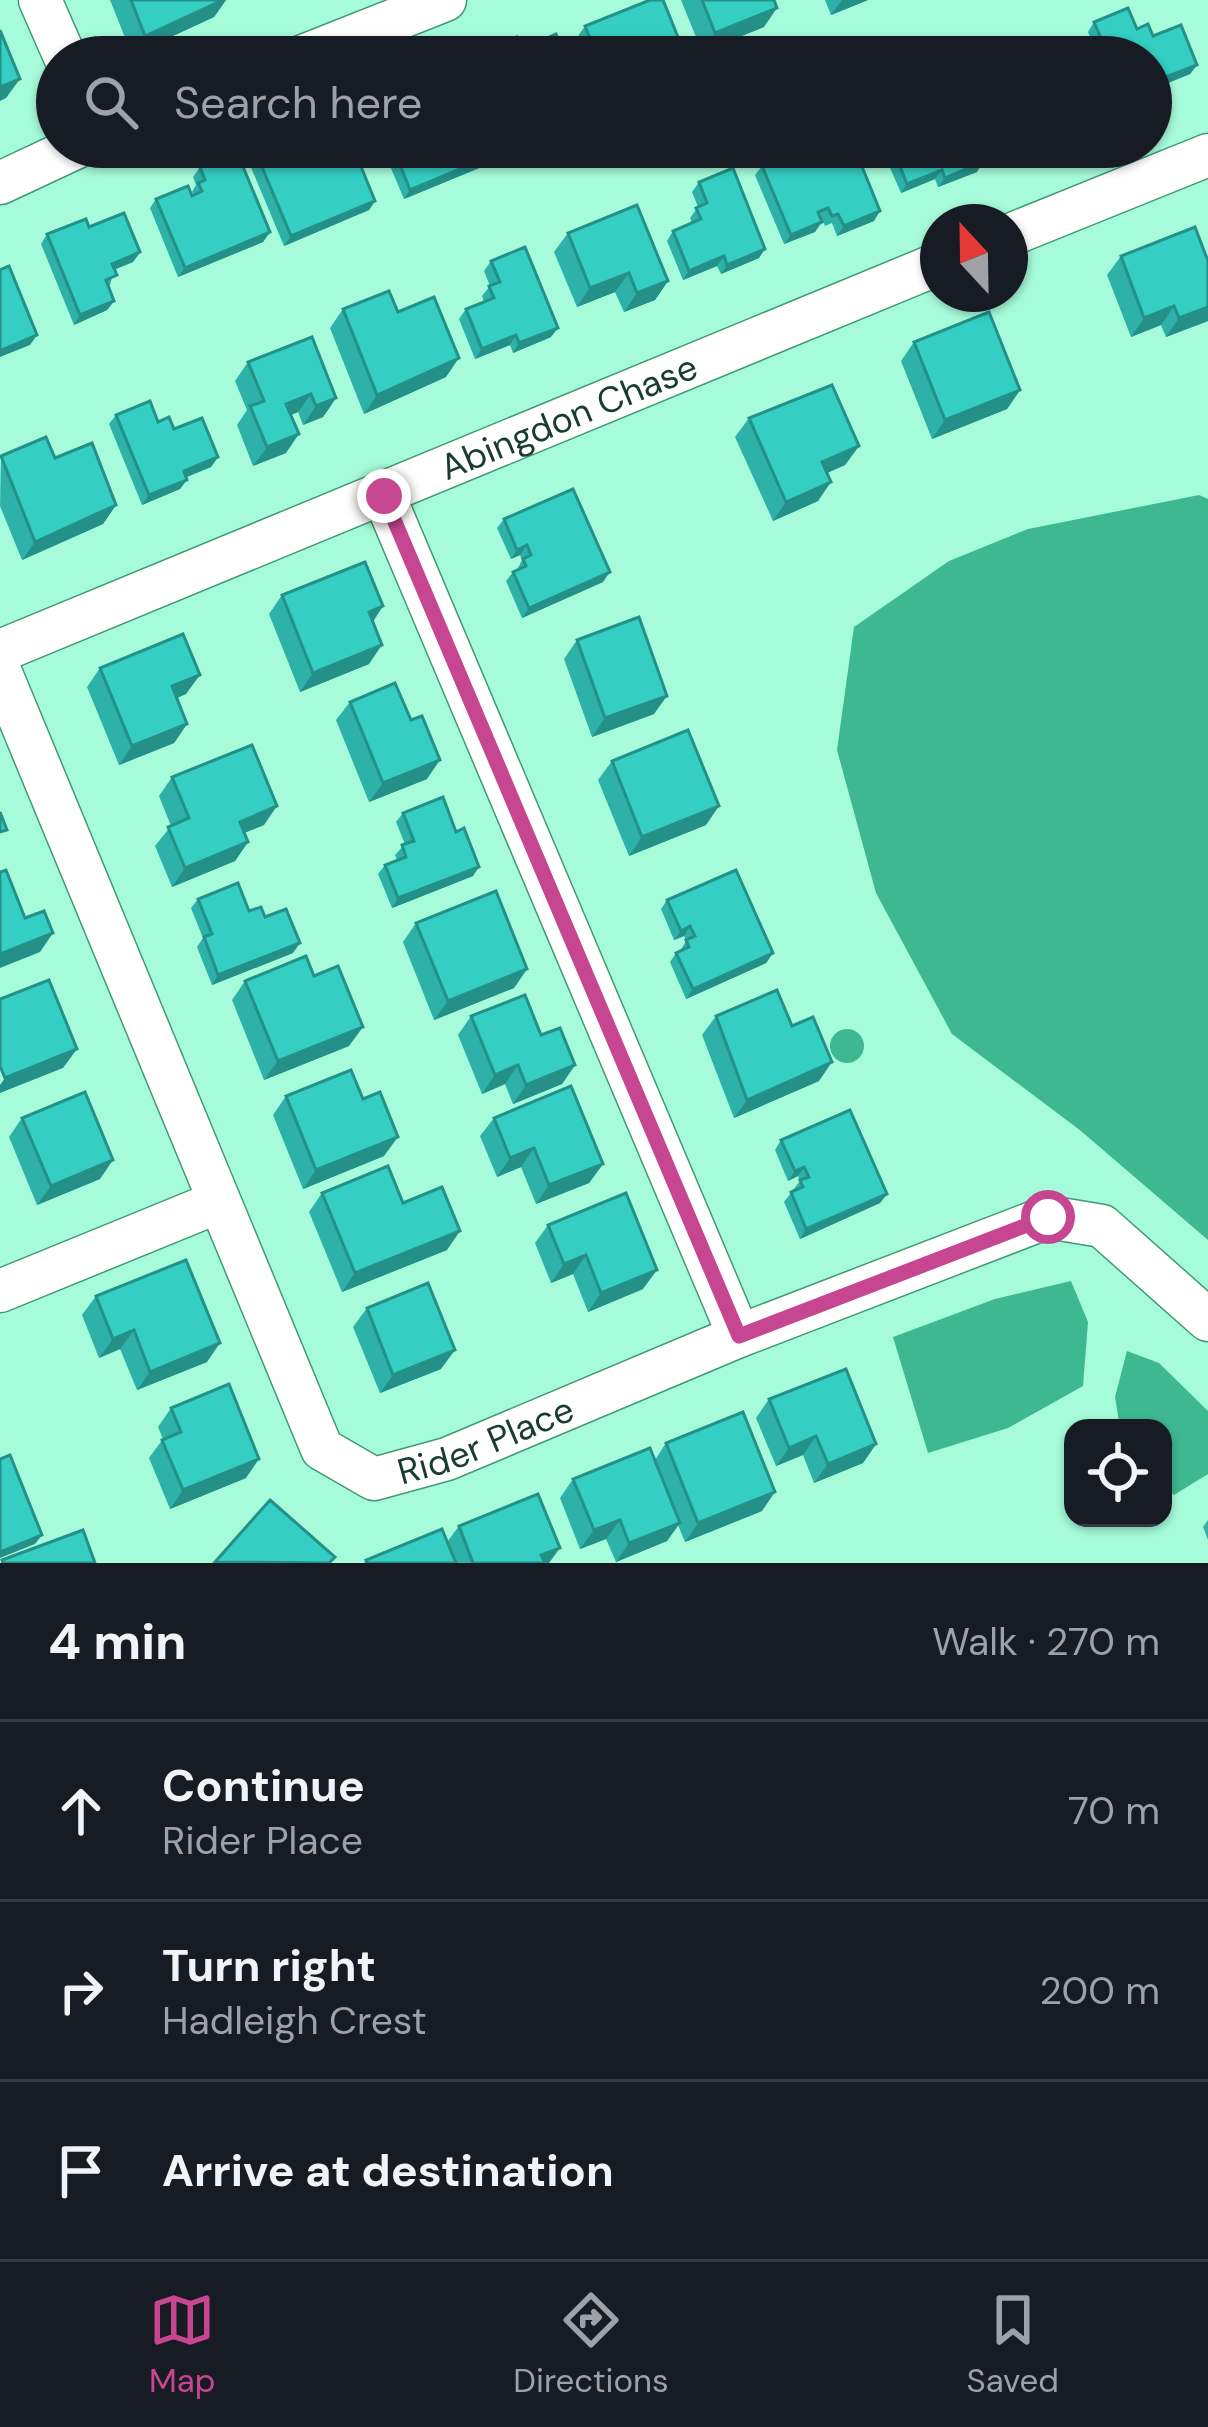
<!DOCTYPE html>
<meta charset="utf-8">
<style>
:root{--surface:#171b24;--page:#242831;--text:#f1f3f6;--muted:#9ea1a6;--line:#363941;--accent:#c64691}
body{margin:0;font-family:"DM Sans",sans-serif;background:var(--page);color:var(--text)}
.controls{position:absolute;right:36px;bottom:36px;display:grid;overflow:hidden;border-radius:24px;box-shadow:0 3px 9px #0004}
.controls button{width:108px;height:108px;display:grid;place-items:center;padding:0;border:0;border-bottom:3px solid var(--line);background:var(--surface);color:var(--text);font:60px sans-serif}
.compass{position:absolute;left:920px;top:204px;width:108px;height:108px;border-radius:50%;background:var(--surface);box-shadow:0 3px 9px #0004;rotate:338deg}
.stop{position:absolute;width:36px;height:36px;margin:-27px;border:9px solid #c64691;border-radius:50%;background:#fff}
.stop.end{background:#c64691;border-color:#fff;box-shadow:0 3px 12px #0008}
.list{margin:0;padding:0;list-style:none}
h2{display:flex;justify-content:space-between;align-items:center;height:156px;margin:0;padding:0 48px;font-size:51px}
h2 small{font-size:39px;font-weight:400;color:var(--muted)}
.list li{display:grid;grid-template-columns:78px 1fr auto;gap:36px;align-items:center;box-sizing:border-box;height:180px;padding:0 48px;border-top:3px solid var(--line)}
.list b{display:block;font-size:45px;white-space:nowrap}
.list p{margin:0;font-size:39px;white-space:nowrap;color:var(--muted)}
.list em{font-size:39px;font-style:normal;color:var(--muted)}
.icon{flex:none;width:66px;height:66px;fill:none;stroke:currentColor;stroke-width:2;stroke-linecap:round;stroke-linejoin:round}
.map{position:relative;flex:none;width:1208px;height:1563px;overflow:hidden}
.search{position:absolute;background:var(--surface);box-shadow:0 3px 9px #0004;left:36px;right:36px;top:36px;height:132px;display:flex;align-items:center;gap:30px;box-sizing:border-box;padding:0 42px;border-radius:66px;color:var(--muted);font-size:45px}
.sheet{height:696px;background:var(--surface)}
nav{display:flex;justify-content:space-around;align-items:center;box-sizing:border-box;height:168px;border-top:3px solid var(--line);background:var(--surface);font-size:33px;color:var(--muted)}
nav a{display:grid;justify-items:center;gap:6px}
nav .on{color:var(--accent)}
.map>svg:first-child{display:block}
.water{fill:#3db891}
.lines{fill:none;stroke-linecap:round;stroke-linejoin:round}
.minor-casing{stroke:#42987a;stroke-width:45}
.minor{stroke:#fff;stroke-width:42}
.wall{fill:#2db1a8}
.shaded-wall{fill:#249088}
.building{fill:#34cec3;stroke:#249088;stroke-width:3}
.route{stroke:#c64691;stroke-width:15}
.labels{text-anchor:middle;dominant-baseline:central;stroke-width:12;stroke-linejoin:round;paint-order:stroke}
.street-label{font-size:36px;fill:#193c30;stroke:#fff}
</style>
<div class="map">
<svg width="1208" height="1563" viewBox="0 0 1208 1563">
<rect width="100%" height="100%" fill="#a6fcda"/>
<g class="water">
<polygon points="1199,495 1208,499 1208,1240 1081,1131 952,1034 876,893 837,750 854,627 949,561 1028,529"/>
<circle cx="847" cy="1046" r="17"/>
<polygon points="1071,1281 1088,1322 1083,1386 1008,1428 928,1453 893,1337 995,1299"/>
<polygon points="1127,1351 1159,1363 1208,1411 1208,1474 1174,1495 1163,1485 1163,1428 1120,1428 1115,1397"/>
</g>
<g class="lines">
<g class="minor-casing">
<g id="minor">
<polyline points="40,0 65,57"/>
<polyline points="301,57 445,0"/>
<polyline points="0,183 77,147"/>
<polyline points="1010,235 1208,155"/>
<polyline points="384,496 739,1336"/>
<path id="s1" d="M0,651L938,264"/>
<path id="s2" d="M0,671L322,1449L374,1479L447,1459L739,1336L1048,1217L1102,1226L1208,1320"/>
<polyline points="0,1291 218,1202"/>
</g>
</g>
<use href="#minor" class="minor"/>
</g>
<g class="wall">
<polygon points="110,0 226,0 214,17 132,55"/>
<polygon points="681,0 774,0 764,27 702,52"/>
<polygon points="825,0 868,0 831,15"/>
<polygon points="1094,22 1137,29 1153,36 1197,65 1190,74 1165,84 1166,87 1159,96 1151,57 1098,57 1088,32"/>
<polygon points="585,26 675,57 577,57 572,45"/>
<polygon points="314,147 353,147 375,201 369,210 284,246 250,165 257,155 299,153 311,158 309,154"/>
<polygon points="382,147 492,147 496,154 489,164 404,199"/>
<polygon points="889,147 977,147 977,172 938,187 935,179 901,193 884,154"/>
<polygon points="992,147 1023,147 996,158"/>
<polygon points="762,166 874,221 837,236 832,223 825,226 821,218 815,232 784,244 755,175"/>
<polygon points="200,167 270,232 263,242 178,277 150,208 156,199 193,195 192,192 196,185 193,177"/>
<polygon points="699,182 759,258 721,274 717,266 683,280 667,241 673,231 692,223 690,218 698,207 692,192"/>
<polygon points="89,227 140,252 133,262 114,270 110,285 108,286 114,301 107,310 74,325 41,244 47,234"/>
<polygon points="568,233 668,281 655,300 624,312 615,292 577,307 554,252"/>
<polygon points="1121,256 1208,261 1208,321 1166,337 1161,325 1131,337 1107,275"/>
<polygon points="491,261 551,337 513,353 510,345 475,359 459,319 466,309 484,302 482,296 490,286 484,271"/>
<polygon points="343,309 398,312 446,377 364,414 330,328"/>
<polygon points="914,342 1020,390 1007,409 932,439 901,361"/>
<polygon points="248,362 336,398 323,417 303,425 298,412 291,415 286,453 253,466 237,425 247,410 235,381"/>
<polygon points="116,415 158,422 174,429 218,457 211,467 186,477 180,489 142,505 109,424"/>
<polygon points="749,418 859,446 845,465 827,473 818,501 773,521 735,437"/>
<polygon points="1,456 116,505 103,524 22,560 0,506"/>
<polygon points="504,519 603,582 522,618 506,581 513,572 517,570 522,560 520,555 511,559 497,528"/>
<polygon points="282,595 383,606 373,622 369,664 300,692 269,614"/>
<polygon points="577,640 654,714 592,737 564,659"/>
<polygon points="100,668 186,694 177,698 187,724 174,743 119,765 87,687"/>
<polygon points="350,702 427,779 369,802 336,720"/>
<polygon points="612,761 706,825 629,856 598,780"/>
<polygon points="172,777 264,825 244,833 248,842 235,861 172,887 155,846 171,826 159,796"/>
<polygon points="403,813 473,876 392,908 378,874 385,865 397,860 395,855 405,844 396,822"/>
<polygon points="198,899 249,911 265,917 293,953 212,985 197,947 203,938 191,908"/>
<polygon points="667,900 773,953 766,963 686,999 670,962 676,953 680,951 686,941 684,936 674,940 661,909"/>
<polygon points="416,923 527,969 514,988 434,1020 403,942"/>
<polygon points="314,976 349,1046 264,1080 232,1000 245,981"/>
<polygon points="471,1016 541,1035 575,1065 562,1084 513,1104 505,1084 482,1094 458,1035"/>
<polygon points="716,1016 792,1026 819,1081 734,1118 702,1035"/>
<polygon points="286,1096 363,1099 384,1156 303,1189 273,1115"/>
<polygon points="22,1118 100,1179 37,1205 9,1137"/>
<polygon points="494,1118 603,1164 589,1183 536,1204 521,1167 497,1177 480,1136"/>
<polygon points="781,1140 887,1194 880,1203 800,1239 784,1202 800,1181 798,1176 788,1181 775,1150"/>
<polygon points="322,1193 403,1203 447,1250 342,1292 309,1212"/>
<polygon points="548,1225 643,1289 588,1312 573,1274 551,1283 535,1243"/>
<polygon points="96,1296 207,1362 137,1390 120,1349 99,1358 82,1315"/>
<polygon points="367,1308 441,1369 380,1393 353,1327"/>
<polygon points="769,1399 876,1444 863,1463 814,1483 803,1455 776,1466 756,1418"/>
<polygon points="171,1408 246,1478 170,1509 149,1458 163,1439 158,1427"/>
<polygon points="666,1443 762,1511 685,1542 678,1525 667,1541 616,1562 606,1539 580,1549 560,1498 573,1479 655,1460"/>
<polygon points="1208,1520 1208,1540 1203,1527"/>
<polygon points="459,1526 549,1563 364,1563 366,1560 447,1542"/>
</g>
<g class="shaded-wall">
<polygon points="223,0 226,0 214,17 132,55 145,36"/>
<polygon points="842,0 868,0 831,15"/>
<polygon points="777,8 764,27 702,52 715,33"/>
<polygon points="682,47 675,57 658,57"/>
<polygon points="1197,65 1190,74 1156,88 1163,78"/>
<polygon points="20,79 6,98 0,101 0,87"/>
<polygon points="1166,87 1159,96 1151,100 1151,93"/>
<polygon points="1004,147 1023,147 996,158"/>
<polygon points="496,154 489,164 404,199 410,190"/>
<polygon points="983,162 977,172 938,187 945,178"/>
<polygon points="942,170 935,179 901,193 907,184"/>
<polygon points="375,201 369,210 284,246 291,236"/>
<polygon points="880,211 874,221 837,236 844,226"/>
<polygon points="822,222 815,232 784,244 791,235"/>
<polygon points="270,232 263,242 178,277 185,268"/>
<polygon points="765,249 759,258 721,274 727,265"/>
<polygon points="140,252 133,262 105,273 112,264"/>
<polygon points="724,256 717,266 683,280 689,271"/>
<polygon points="629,273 615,292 577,307 590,288"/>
<polygon points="668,281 655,300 624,312 637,293"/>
<polygon points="114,301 107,310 74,325 80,315"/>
<polygon points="1174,306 1161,325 1131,337 1144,318"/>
<polygon points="1208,307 1208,321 1166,337 1179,318"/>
<polygon points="558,328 551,337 513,353 519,343"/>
<polygon points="37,335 30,345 0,357 0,351"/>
<polygon points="516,335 510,345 475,359 482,349"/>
<polygon points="459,358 446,377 364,414 377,395"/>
<polygon points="1020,390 1007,409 932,439 945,420"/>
<polygon points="311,394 298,412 273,422 286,404"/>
<polygon points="336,398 323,417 303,425 316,406"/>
<polygon points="299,434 286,453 253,466 267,447"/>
<polygon points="859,446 845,465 809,481 822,462"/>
<polygon points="218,457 211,467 177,481 184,471"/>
<polygon points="187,480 180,489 142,505 149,495"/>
<polygon points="831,482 818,501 773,521 786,502"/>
<polygon points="116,505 103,524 22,560 35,542"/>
<polygon points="527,545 520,555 511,559 517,550"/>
<polygon points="610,572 603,582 522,618 529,608"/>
<polygon points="383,606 370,625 369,612"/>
<polygon points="382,645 369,664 300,692 313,673"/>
<polygon points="200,675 186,694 159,705 172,686"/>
<polygon points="667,696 654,714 592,737 605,718"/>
<polygon points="187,724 174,743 119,765 132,746"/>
<polygon points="440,760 427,779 369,802 383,783"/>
<polygon points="277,806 264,825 226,840 240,822"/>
<polygon points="719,806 706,825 629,856 642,837"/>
<polygon points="248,842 235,861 172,887 185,868"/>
<polygon points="479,867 473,876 392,908 398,898"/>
<polygon points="690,926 684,936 674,940 681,931"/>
<polygon points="53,933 40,952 0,968 0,954"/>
<polygon points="300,943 293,953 212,985 218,975"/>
<polygon points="773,953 766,963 686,999 693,989"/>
<polygon points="527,969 514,988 434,1020 448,1001"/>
<polygon points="363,1027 349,1046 264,1080 278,1061"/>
<polygon points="77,1049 63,1068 0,1093 0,1085 5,1078"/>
<polygon points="832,1062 819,1081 734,1118 747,1100"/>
<polygon points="518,1065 505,1084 482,1094 495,1075"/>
<polygon points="575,1065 562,1084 513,1104 526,1085"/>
<polygon points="398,1137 384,1156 303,1189 316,1170"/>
<polygon points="534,1148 521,1167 497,1177 510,1158"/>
<polygon points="113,1160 100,1179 37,1205 51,1186"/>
<polygon points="603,1164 589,1183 536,1204 549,1185"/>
<polygon points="804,1167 798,1176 788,1181 795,1171"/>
<polygon points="887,1194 880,1203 800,1239 806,1229"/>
<polygon points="460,1231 447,1250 342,1292 355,1273"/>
<polygon points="586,1255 573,1274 551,1283 564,1264"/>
<polygon points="657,1270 643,1289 588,1312 601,1293"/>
<polygon points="134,1330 120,1349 99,1358 113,1339"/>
<polygon points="220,1343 207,1362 137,1390 150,1372"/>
<polygon points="455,1350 441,1369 380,1393 393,1375"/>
<polygon points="816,1436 803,1455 776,1466 789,1448"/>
<polygon points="876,1444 863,1463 814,1483 828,1464"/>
<polygon points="259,1459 246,1478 170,1509 183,1490"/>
<polygon points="775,1492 762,1511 685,1542 698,1523"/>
<polygon points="620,1520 606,1539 580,1549 594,1530"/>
<polygon points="680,1523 667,1541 616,1562 629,1543"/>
<polygon points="42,1535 35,1544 0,1558 0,1552"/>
<polygon points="560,1548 549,1563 536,1563 541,1555"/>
</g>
<g class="building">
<polygon points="131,0 223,0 145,36"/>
<polygon points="650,0 663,0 682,47 658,57 598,57 585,26"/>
<polygon points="702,0 774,0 777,8 715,33"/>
<polygon points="1128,8 1137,29 1148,24 1153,36 1181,25 1197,65 1163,78 1166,87 1151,93 1151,57 1109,57 1094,22"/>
<polygon points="0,30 20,79 0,87"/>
<polygon points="556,34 566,57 479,57 478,53 517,37 523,49"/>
<polygon points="1064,41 1070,57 1025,57"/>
<polygon points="277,147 297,147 299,153 306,150 310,158 320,154 317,147 353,147 375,201 291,236 257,155"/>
<polygon points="393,147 492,147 496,154 410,190"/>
<polygon points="807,147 854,147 880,211 844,226 838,214 832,216 828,208 818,212 822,222 791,235 762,166"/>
<polygon points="892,147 977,147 983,162 945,178 942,170 907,184"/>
<polygon points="237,152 270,232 185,268 156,199 188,186 192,196 202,191 198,183 205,180 200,167"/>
<polygon points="733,168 765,249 727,265 724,256 689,271 673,231 701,219 696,208 707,203 699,182"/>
<polygon points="637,205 668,281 637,293 629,273 590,288 568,233"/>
<polygon points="124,213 140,252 112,264 117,275 106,280 114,301 80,315 47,234 86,219 89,227"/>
<polygon points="1195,227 1208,261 1208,307 1179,318 1174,306 1144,318 1121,256"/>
<polygon points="525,247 558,328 519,343 516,335 482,349 466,309 494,298 489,286 500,282 491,261"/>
<polygon points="9,266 37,335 0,351 0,270"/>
<polygon points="389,291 398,312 434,297 459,358 377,395 343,309"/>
<polygon points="989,312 1020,390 945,420 914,342"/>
<polygon points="312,337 336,398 316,406 311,394 286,404 299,434 267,447 250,406 264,401 248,362"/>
<polygon points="832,385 859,446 822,462 831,482 786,502 749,418"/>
<polygon points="150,401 158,422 169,417 174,429 202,418 218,457 184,471 187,480 149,495 116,415"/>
<polygon points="46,437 55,458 92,443 116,505 35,542 1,456"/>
<polygon points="573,489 610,572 529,608 513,572 526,566 523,559 531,555 527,545 517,550 504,519"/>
<polygon points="365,562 383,606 369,612 382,645 313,673 282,595"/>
<polygon points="639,617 667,696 605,718 577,640"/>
<polygon points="183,634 200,675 172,686 187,724 132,746 100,668"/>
<polygon points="395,683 411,720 422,716 440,760 383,783 350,702"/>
<polygon points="688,730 719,806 642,837 612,761"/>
<polygon points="252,745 277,806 240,822 248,842 185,868 168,827 189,818 172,777"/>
<polygon points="443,797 456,832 464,828 479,867 398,898 385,865 406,857 402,845 414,841 403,813"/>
<polygon points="0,812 7,830 0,832"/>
<polygon points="6,870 25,918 44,911 53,933 0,954 0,872"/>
<polygon points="736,870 773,953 693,989 676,953 689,947 686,940 695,936 690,926 681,931 667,900"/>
<polygon points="238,883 249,911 261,907 265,917 286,909 300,943 218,975 204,937 212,934 198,899"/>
<polygon points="496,891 527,969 448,1001 416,923"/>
<polygon points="306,956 314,976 338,966 363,1027 278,1061 245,981"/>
<polygon points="49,980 77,1049 5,1078 0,1066 0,999"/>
<polygon points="777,990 792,1026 813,1017 832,1062 747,1100 716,1016"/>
<polygon points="525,995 541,1035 560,1028 575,1065 526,1085 518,1065 495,1075 471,1016"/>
<polygon points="351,1070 363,1099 380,1092 398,1137 316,1170 286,1096"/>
<polygon points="571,1086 603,1164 549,1185 534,1148 510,1158 494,1118"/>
<polygon points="85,1092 113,1160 51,1186 22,1118"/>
<polygon points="850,1110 887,1194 806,1229 791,1192 803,1187 800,1180 809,1177 804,1167 795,1171 781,1140"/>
<polygon points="388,1166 403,1203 442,1187 460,1231 355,1273 322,1193"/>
<polygon points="626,1193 657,1270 601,1293 586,1255 564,1264 548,1225"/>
<polygon points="186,1260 220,1343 150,1372 134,1330 113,1339 96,1296"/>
<polygon points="428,1283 455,1350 393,1375 367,1308"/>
<polygon points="846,1369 876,1444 828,1464 816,1436 789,1448 769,1399"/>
<polygon points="229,1384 259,1459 183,1490 162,1440 181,1432 171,1408"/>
<polygon points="743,1412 775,1492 698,1523 666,1443"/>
<polygon points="650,1448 680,1523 629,1543 620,1520 594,1530 573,1479"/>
<polygon points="10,1455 42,1535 0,1552 0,1459"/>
<polygon points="538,1494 560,1548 541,1555 545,1563 473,1563 459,1526"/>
<polygon points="270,1500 335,1557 329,1563 215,1562"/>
<polygon points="442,1529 456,1563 367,1563 366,1560"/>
<polygon points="83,1530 95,1563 3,1563 2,1560"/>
</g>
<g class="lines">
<polyline class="route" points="384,496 739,1336 1048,1217"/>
</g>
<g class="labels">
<g class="street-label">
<text stroke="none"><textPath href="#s1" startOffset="615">Abingdon Chase</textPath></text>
<text stroke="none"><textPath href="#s2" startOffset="1020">Rider Place</textPath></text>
</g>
</g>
</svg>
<div class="controls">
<button><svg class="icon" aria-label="locate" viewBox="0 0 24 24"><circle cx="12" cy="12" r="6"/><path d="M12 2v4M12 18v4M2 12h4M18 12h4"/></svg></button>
</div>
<svg class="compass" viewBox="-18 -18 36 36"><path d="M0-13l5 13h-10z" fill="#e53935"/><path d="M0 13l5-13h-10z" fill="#9ea1a6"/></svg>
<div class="stop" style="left:1048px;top:1217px"></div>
<div class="stop end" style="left:384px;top:496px"></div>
<div class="search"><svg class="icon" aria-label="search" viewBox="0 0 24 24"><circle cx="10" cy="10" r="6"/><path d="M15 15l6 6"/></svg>Search here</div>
</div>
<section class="sheet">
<h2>4 min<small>Walk · 270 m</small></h2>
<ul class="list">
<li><svg class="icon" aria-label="ahead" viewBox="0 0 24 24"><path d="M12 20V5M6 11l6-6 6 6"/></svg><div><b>Continue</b><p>Rider Place</p></div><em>70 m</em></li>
<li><svg class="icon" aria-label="right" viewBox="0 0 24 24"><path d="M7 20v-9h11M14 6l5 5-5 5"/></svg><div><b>Turn right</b><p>Hadleigh Crest</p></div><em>200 m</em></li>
<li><svg class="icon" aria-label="arrive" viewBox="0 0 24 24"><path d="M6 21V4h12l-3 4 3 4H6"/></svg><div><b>Arrive at destination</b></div></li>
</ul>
</section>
<nav>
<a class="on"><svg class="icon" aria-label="map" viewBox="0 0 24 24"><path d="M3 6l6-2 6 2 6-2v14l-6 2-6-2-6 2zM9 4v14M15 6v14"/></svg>Map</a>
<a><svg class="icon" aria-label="directions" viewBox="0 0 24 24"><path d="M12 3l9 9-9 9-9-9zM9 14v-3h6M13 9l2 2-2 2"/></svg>Directions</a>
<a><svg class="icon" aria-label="saved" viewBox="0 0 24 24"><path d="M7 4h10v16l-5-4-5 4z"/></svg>Saved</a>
</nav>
